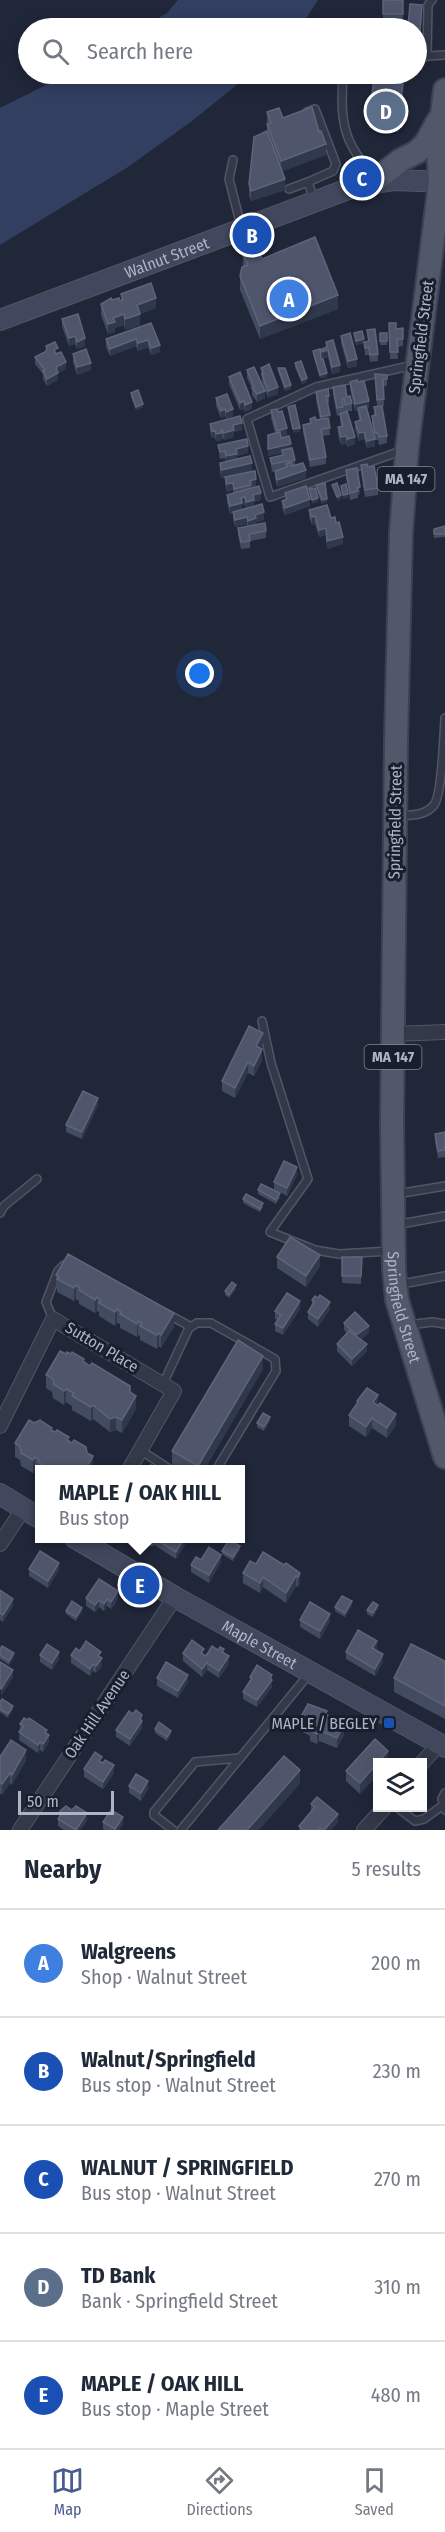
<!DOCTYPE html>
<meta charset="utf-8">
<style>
:root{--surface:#fff;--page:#f2f2f3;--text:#1f2937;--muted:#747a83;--line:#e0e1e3;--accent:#495c90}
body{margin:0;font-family:"Fira Sans Condensed",sans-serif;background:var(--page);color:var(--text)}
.controls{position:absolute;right:18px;bottom:18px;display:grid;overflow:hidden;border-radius:0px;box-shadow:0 3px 15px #0003}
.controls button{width:54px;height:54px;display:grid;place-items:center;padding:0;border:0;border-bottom:2px solid var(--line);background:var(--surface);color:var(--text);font:30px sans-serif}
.scale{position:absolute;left:18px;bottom:15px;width:96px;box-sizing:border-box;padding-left:6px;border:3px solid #aeb3c6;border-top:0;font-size:16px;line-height:21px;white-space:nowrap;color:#aeb3c6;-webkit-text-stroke:4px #191e2d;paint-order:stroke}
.you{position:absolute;left:200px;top:674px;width:21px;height:21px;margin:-15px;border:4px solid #fff;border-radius:50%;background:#1a73e8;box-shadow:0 0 0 9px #1a73e833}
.badge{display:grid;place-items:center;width:39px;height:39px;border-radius:50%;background:var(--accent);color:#fff;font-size:20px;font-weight:700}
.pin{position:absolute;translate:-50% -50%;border:3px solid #fff;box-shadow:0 2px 6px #0006}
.popup{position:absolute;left:35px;top:1465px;width:210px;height:78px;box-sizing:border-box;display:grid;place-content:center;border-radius:0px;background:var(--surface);filter:drop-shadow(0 2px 4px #0005);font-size:20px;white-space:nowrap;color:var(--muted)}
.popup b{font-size:22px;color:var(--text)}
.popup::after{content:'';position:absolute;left:50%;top:100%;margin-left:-12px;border:12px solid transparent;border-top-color:var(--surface)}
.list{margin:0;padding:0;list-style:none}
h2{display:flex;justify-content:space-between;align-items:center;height:78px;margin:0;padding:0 24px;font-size:26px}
h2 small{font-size:20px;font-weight:400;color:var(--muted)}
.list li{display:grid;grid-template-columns:39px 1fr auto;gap:18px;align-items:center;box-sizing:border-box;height:108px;padding:0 24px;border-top:2px solid var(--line)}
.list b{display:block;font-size:22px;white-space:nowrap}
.list p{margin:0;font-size:20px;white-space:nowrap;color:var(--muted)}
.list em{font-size:20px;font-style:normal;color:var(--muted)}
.icon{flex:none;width:33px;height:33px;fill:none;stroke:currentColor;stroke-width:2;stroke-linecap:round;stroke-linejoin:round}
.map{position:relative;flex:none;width:445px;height:1830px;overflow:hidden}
.search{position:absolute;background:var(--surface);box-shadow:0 3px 15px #0003;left:18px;right:18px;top:18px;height:66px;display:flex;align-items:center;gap:15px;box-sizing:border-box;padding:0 21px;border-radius:33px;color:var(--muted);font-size:22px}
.sheet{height:618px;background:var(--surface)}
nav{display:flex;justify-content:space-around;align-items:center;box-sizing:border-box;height:84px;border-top:2px solid var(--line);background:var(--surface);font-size:16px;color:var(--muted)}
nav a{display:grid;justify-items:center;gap:3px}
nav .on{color:var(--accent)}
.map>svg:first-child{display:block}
.water{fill:#323f61}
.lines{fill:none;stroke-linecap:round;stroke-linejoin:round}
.lane-casing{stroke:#515667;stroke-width:10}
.street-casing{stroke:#515667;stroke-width:16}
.secondary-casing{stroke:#515667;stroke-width:22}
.primary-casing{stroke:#3d4253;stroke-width:26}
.lane{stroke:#333949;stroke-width:7}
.street{stroke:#333949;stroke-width:14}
.secondary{stroke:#41475c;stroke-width:20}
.primary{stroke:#515869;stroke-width:22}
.wall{fill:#434b61;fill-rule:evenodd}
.shaded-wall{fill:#30384c}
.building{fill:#4f566c;stroke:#5e657a;stroke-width:1.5}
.transit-dot{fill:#1a4fb4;stroke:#191e2d;stroke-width:2}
.labels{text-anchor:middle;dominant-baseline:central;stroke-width:6;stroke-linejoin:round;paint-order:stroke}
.shield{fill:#191e2d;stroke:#818698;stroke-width:1.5}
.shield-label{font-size:15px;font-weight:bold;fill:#aeb3c6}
.street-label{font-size:16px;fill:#aeb3c6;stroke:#191e2d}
.poi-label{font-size:16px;fill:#aeb3c6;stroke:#191e2d;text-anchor:end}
</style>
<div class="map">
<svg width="445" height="1830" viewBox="0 0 445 1830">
<rect width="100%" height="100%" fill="#202739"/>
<g class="water">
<polygon points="178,0 318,0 300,28 141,28 167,13"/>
<polygon points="68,74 250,74 192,121 128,167 0,245 0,108"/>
</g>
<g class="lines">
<g class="lane-casing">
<g id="lane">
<polyline points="432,0 428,5 427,56 445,55"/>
<polyline points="416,60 427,56"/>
<path d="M343,74C342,96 340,119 349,140C355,154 365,165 371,178"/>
<polyline points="307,112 315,109 336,164 333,171 308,182 314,200"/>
<polyline points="233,160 229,179 241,226"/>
<polyline points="289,189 308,182"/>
<polyline points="404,450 270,497 247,419 316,387 414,365"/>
<path d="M399,816C411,815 425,816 434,805C442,795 444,734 445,718"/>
<polyline points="262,1021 271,1063 308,1179 270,1232 315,1250 339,1254 391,1251"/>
<polyline points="397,1194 445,1186"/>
<polyline points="0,1213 4,1206 37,1179"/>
<polyline points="395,1225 445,1216"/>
<polyline points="397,1285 445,1276"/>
<polyline points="167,1314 186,1324 189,1328"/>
<polyline points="53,1319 46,1302 58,1271 64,1265"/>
<polyline points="409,1325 432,1322 445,1324"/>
<polyline points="163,1384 189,1328 197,1323 211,1323 275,1359 276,1371 216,1470"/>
<polyline points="140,1450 171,1470"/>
<polyline points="445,1793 442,1799 445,1810"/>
<polyline points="398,1808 415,1821 424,1819 442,1806"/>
<polyline points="173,1830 154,1815 154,1812 195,1762 240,1758"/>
<polyline points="181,1830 309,1674"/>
</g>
</g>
<g class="street-casing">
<g id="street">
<polyline points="393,1034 445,1032"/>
<polyline points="0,1426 53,1319 174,1391 129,1470"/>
<polyline points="0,1544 24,1508"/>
<polyline points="422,1763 439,1744"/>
<polyline points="20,1830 175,1597"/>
<polyline points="364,1830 384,1808"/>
</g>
</g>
<g class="secondary-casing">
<g id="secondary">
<path id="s1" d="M0,320L359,185L394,180L445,182"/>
<polyline points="0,1494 39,1518"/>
<path id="s2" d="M75,1538L175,1597L445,1747"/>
</g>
</g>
<g class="primary-casing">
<g id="primary">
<path id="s3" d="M445,90L438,149L440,182L407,449L401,534L396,741L392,1122L394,1270L397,1300L445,1457"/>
<polyline points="373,182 401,160 417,152 426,143 438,121"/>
</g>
</g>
<use href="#lane" class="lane"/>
<use href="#street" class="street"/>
<use href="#secondary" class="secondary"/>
<use href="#primary" class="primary"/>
</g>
<g class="wall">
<polygon points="383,0 403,0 403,24 383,25"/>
<polygon points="422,13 420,38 417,37 417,28"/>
<polygon points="394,83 403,94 398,132 369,128 369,117"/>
<polygon points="267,112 319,132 326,155 282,171 285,190 251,201 249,195 249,184 267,132"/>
<polygon points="243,255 262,259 338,309 260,339 240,290 240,276 243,267"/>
<polygon points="121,294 156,308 140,314 140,325 125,330 124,325 115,328 115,332 108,334 101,315 101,304 112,300 121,301"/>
<polygon points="62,319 85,346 77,349 75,344 69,346 62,326"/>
<polygon points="151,323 160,352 151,355 148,347 138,351 136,346 110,356 106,347 106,339"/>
<polygon points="389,323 396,329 403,328 403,346 397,347 398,359 390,359"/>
<polygon points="367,330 378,354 378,361 370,362 369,355 365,355 364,343 356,345 354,333 364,342 368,341"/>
<rect x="380" y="333" width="7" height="12"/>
<polygon points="341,336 357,366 348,368 341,343"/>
<polygon points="326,342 340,372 332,374 328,357 323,359 327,377 320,378 313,355 313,351 326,348"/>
<polygon points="46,346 58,353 66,369 58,373 58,380 47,386 43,379 43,374 35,364 35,357 45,352 46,350"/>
<polygon points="73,354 91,370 77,375 73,362"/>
<polygon points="295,363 307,382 302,384 295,367"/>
<polygon points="261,368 278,394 268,398 262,382"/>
<polygon points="278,368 291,389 285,391 278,371"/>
<polygon points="247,370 265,398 257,402 252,395 252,389 247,378"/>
<polygon points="375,374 387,375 387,386 383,386 384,406 382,407 387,436 387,443 379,445 378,440 375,440 372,423 372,416 374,415 374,407 377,407"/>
<polygon points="229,377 252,409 245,412 244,409 240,410 229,384"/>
<polygon points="350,382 369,408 367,408 375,446 367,448 364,439 359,441 355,429 355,422 359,421 358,411 355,411 350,389"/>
<polygon points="333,387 347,397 352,403 352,411 347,411 355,444 347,447 346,443 341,445 338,435 338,427 341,426 340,421 340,415 337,416 333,394"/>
<polygon points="316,392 329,396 329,403 327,403 330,423 329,423 330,435 322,436 326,457 326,464 310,467 303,432 303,425 310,423 310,419 316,420 320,420 316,399"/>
<polygon points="131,393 143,407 136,410 131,397"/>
<polygon points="216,398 233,416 226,419 242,430 234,432 234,437 224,440 222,437 222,440 216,441 215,438 212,438 210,431 210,424 226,419 225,416 221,418 216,406"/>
<polygon points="271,410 287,435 281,437 291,448 295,460 295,465 306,478 277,487 275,478 275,471 272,472 270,458 282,456 282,453 268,456 268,435 275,433 271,418"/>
<polygon points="218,445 248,453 237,456 237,459 252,471 221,478 220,471 220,463 226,462 225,458 220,459"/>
<polygon points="361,465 368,467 378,488 378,495 365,497 361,472"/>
<polygon points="346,470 360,494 358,495 358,498 350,500 346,478"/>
<path d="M225,477L256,487L251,488L261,500L254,502V506L264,520L256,522V525L266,531V538L250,541V548L241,549L238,535V528L247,526V524L235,527L233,519V513L230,514L227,502V495L233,493V490L227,492L225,484ZM245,504L246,508L242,509V505Z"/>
<polygon points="316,485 327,502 322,504 316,489"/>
<polygon points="285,493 310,506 285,515 282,508 282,501 285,500"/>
<polygon points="309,510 331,518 343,544 327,549 326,535 319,537 315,524 312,525 309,517"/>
<polygon points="445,526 445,537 434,538 434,529"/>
<polygon points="263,1043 260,1048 262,1060 254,1076 248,1073 235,1098 222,1091 222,1081"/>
<polygon points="98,1105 82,1139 66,1132 66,1125"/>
<polygon points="445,1132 445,1157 438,1158 435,1141 435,1134"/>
<polygon points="297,1175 287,1196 274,1189 274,1182"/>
<polygon points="258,1190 280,1197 276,1204 258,1194"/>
<polygon points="243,1199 263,1207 260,1212 243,1203"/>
<polygon points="277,1257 320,1266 306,1287 277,1268"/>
<polygon points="342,1257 362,1257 361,1284 342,1283"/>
<polygon points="56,1275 174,1327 161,1348 159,1346 157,1349 140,1340 140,1336 138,1335 137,1337 120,1328 120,1324 117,1323 115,1326 99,1316 99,1312 97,1311 95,1313 79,1304 79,1301 76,1299 74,1301 57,1292 57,1289 56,1288"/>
<polygon points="236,1289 229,1298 225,1295 225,1291"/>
<polygon points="318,1298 330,1309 318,1327 308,1319 308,1312 312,1306 312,1300"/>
<polygon points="300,1309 283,1335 275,1331 275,1324 278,1320 275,1319 275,1311"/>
<polygon points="344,1323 369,1333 361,1339 367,1351 352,1366 337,1351 337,1344 347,1333 344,1330"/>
<polygon points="66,1354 84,1362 130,1392 136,1409 122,1433 116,1430 110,1432 93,1419 91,1421 72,1410 72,1406 66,1402 64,1405 53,1398 52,1392 46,1388 46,1375"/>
<polygon points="263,1369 204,1470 181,1470 172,1464 172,1451"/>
<polygon points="357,1401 378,1405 396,1425 387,1438 372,1428 366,1437 349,1426 349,1415 357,1405"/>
<polygon points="270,1421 264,1431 257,1427 257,1423"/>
<polygon points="34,1423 52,1431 87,1453 93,1470 39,1470 39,1477 38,1476 38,1472 35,1470 33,1473 21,1466 20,1460 15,1457 15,1443"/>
<polygon points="141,1539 185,1539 185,1545 176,1559 154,1545 152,1547 141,1540"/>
<polygon points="240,1550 233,1561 222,1554 222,1551"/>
<polygon points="201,1560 221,1562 209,1583 191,1572 191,1565"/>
<polygon points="256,1564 284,1565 300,1573 300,1584 298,1587 296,1586 286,1603 263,1587 260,1593 243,1583 243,1573"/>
<polygon points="29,1569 59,1570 48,1588 29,1576"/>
<polygon points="0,1590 13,1606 3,1622 0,1620"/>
<polygon points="86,1598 118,1599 111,1609 107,1606 104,1611 99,1607 95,1612 86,1606"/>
<polygon points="352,1605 345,1617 335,1611 335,1607"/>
<polygon points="378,1608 373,1617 367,1614 367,1610"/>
<polygon points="66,1611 82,1612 76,1621 66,1614"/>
<polygon points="300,1620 330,1621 320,1639 300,1627"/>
<polygon points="377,1648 376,1650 383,1662 375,1676 346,1659 346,1652"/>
<polygon points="0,1649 14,1657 9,1665 0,1659"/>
<polygon points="218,1650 224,1653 229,1664 219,1678 207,1670 202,1677 183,1661 183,1653 204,1655 206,1656"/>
<polygon points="80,1651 101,1658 102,1666 96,1673 93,1671 90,1676 71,1663 71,1655"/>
<polygon points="40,1655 59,1659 52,1670 40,1662"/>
<polygon points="445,1661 445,1719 394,1692 394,1678"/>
<polygon points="250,1677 272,1682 272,1687 257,1707 243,1699 243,1692 250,1680"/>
<polygon points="157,1678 188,1682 178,1698 157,1686"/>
<polygon points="0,1702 13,1709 8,1718 0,1712"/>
<polygon points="133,1714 142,1715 142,1728 130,1746 116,1737 116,1730"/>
<polygon points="327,1714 344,1735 337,1748 319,1741 317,1744 310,1741 310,1736 299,1730 299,1720"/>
<polygon points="20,1724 47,1733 49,1742 43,1752 40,1750 38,1753 19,1740"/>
<polygon points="155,1729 171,1734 167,1741 155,1733"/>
<polygon points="375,1739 388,1751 388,1761 387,1762 378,1762 378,1774 360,1794 346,1781 346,1771"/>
<polygon points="0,1757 26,1760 12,1785 10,1783 2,1795 0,1793"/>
<polygon points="102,1763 114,1773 103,1789 84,1777 84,1769"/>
<polygon points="129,1786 148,1789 141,1801 129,1793"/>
<polygon points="311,1804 338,1822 331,1830 299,1830 299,1826 311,1812"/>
<polygon points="60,1811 87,1821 80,1830 64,1830 58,1826 58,1819 60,1815"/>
<polygon points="103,1822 123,1824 119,1830 104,1830 103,1829"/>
</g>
<g class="shaded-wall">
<polygon points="403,84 403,94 398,132 398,121"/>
<polygon points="326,144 326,155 281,172 281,161"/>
<polygon points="285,179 285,190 251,201 251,191"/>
<polygon points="338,295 338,309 260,339 260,326"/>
<polygon points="156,298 156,308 140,314 140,325 125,330 125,319 137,305"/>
<polygon points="124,314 124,325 115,328 115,332 108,334 108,324 113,318"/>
<polygon points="75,336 75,344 69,346 69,338"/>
<polygon points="85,338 85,346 77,349 77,342"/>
<polygon points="136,339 136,346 110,356 110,349"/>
<polygon points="364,339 364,343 356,345 356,341"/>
<polygon points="148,340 148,347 138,351 138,343"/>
<polygon points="160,345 160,352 151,355 151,348"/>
<polygon points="328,350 328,357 321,359 321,352"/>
<polygon points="357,359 357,366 348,368 348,361"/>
<polygon points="66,362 66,369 58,373 58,380 47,386 47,379 56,367"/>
<polygon points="91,363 91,370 77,375 77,367"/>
<polygon points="340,365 340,372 332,374 332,367"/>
<polygon points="327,373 327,377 320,378 320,375"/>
<polygon points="307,378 307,382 302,384 302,380"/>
<polygon points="291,385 291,389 285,391 285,387"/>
<polygon points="278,387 278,394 268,398 268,391"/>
<polygon points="265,391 265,398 257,402 257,394"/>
<polygon points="244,401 244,409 240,410 240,403"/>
<polygon points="369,401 369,408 355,411 355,404"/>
<polygon points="252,402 252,409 245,412 245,405"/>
<polygon points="143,404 143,407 136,410 136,407"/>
<polygon points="225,409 225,416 221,418 221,411"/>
<polygon points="233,409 233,416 226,419 226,412"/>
<polygon points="330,415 330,423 321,425 321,417"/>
<polygon points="242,423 242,430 234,432 234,437 224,440 224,433 233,425"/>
<polygon points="287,428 287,435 277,438 277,431"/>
<polygon points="300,428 300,432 293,433 293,429"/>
<polygon points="215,430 215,438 212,438 212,431"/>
<polygon points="364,432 364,439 359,441 359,433"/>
<polygon points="222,433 222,440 216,441 216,434"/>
<polygon points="346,436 346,443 341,445 341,437"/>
<polygon points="355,437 355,444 347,447 347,439"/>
<polygon points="375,439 375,446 367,448 367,441"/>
<polygon points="291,444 291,451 268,456 268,449"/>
<polygon points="248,446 248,453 237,456 237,461 226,463 226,456 236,449"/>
<polygon points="252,463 252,471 221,478 221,470"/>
<polygon points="306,470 306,478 277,487 277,480"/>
<polygon points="256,479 256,487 251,488 250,481"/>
<polygon points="233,483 233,490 227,492 227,484"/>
<polygon points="360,487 360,494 358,495 357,488"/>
<polygon points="261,493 261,500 254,502 254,507 246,509 246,502 253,495"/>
<polygon points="348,494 348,498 343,499 343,495"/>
<polygon points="341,495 341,499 337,501 337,497"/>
<polygon points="245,497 245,504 242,505 242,511 230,514 230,506 241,498"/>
<polygon points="318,498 318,502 312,504 312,500"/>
<polygon points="310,499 310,506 285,515 285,508"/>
<polygon points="327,499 327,502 322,504 322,500"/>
<polygon points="264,512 264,520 256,522 256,526 248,528 248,521 255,515"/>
<polygon points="315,516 315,524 312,525 312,517"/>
<polygon points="247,517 247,524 235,527 235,520"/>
<polygon points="326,528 326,535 319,537 319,530"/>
<polygon points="343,537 343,544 327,549 327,541"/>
<polygon points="263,1033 263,1043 256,1057 256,1046"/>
<polygon points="262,1049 262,1060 254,1076 254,1066"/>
<polygon points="248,1062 248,1073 235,1098 235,1088"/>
<polygon points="98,1098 98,1105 82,1139 82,1132"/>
<polygon points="297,1167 297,1175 287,1196 287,1188"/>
<polygon points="320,1255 320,1266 306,1287 306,1276"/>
<polygon points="76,1285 76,1299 74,1301 74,1288"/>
<polygon points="236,1285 236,1289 229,1298 229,1295"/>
<polygon points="97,1297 97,1311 95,1313 95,1300"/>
<polygon points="300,1301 300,1309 283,1335 283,1328"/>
<polygon points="330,1302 330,1309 318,1327 318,1319"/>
<polygon points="117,1309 117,1323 115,1326 115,1312"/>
<polygon points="174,1313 174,1327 161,1348 161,1335"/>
<polygon points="138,1321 138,1335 137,1337 137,1324"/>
<polygon points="369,1326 369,1333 356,1343 356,1335"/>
<polygon points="159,1333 159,1346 157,1349 157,1335"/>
<polygon points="367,1344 367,1351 352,1366 352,1359"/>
<polygon points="263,1356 263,1369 204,1470 198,1470 198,1466"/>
<polygon points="66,1389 66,1402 64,1405 64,1391"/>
<polygon points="378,1395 378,1406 373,1402"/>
<polygon points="136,1396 136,1409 122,1433 122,1420"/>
<polygon points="93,1405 93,1419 91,1421 91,1407"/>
<polygon points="396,1414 396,1425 387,1438 387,1428"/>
<polygon points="116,1417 116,1430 110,1432 110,1419"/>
<polygon points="270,1417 270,1421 264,1431 264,1427"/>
<polygon points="372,1418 372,1428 366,1437 366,1427"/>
<polygon points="93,1456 93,1470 85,1470"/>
<polygon points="35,1457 35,1470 33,1473 33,1460"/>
<polygon points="184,1539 185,1545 176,1559 176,1552"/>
<polygon points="240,1546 240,1550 233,1561 233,1557"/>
<polygon points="221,1555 221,1562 209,1583 209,1575"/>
<polygon points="59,1563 59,1570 48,1588 48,1581"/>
<polygon points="300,1573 300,1584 298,1587 298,1577"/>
<polygon points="296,1576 296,1586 286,1603 286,1593"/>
<polygon points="263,1577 263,1587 260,1593 260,1583"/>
<polygon points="118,1591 118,1599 111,1609 111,1602"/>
<polygon points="13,1599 13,1606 3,1622 3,1615"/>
<polygon points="107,1599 107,1606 104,1611 104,1604"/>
<polygon points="99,1600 99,1607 95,1612 95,1605"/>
<polygon points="352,1601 352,1605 345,1617 345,1613"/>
<polygon points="378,1605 378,1608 373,1617 373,1613"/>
<polygon points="82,1608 82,1612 76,1621 76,1617"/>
<polygon points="330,1614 330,1621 320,1639 320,1631"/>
<polygon points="377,1641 377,1648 372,1656 372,1648"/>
<polygon points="59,1652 59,1659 52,1670 52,1663"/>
<polygon points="14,1653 14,1657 9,1665 9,1661"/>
<polygon points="383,1654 383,1662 375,1676 375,1669"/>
<polygon points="229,1656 229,1664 219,1678 219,1671"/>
<polygon points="102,1658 102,1666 96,1673 96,1666"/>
<polygon points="207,1663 207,1670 202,1677 202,1669"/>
<polygon points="93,1664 93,1671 90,1676 90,1669"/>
<polygon points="13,1670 13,1678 1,1696 1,1689"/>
<polygon points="188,1675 188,1682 178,1698 178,1691"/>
<polygon points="272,1675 272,1687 257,1707 257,1700"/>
<polygon points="13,1706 13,1709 8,1718 8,1714"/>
<polygon points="142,1715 142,1728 130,1746 130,1739"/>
<polygon points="344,1724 344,1735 337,1748 337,1738"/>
<polygon points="319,1730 319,1741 317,1744 317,1734"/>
<polygon points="171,1731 171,1734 167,1741 167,1737"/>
<polygon points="49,1735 49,1742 43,1752 43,1744"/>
<polygon points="40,1742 40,1750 38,1753 38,1745"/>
<polygon points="26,1750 26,1760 12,1785 12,1775"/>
<polygon points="388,1751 388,1761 387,1762 378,1762"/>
<polygon points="378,1763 378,1774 360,1794 360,1783"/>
<polygon points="114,1765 114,1773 103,1789 103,1782"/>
<polygon points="300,1770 300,1784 259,1830 247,1830"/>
<polygon points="10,1773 10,1783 2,1795 2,1784"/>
<polygon points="148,1781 148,1789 141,1801 141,1793"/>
<polygon points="87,1813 87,1821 80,1830 76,1830"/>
<polygon points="338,1814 338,1822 331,1830 324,1830"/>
<polygon points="123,1817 123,1824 119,1830 115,1830"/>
</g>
<g class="building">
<rect x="383" y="0" width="20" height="14"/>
<polygon points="410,4 422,5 420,31 417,30 417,28 408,28"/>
<polygon points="381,75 394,77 393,83 403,84 398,121 369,117 374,78 381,79"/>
<polygon points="312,107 319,132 321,131 326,144 281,161 267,124 271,123 267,112 279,108 283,118"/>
<polygon points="267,131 285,179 251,191 249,184 254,137"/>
<polygon points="315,237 338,295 260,326 240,276 242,267 248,265 243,255 258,249 262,259"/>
<polygon points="151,283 156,298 137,305 140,314 125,319 124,314 113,318 115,322 108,324 101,304 111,298 112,300 119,298 120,301 123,300 121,294"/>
<polygon points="78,314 85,338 77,342 75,336 69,338 62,319"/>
<polygon points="151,323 160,345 151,348 148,340 138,343 136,339 110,349 106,339"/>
<polygon points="389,323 396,323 396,329 403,328 403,339 397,339 398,352 390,352"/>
<polygon points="375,329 378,354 370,355 369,347 365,348 364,342 369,341 367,330"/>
<polygon points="362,331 364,339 356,341 354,333"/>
<polygon points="350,333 357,359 348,361 341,336"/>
<rect x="380" y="333" width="7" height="8"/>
<polygon points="333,340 340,365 332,367 328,350 321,352 320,350 327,347 326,342"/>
<polygon points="55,342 58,348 54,350 56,354 61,352 66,362 56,367 58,373 47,379 43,371 45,370 35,357 45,352 47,349 46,346"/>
<polygon points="86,349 91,363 77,367 73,354"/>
<polygon points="320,349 321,359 323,359 327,373 320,375 313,351"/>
<polygon points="301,361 307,378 302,380 295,363"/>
<polygon points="269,364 278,387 268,391 262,374 264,374 261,368"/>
<polygon points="254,367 265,391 257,394 252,388 254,387 247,370"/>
<polygon points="278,368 285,368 291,385 285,387"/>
<polygon points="240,372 252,402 245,405 244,401 240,403 229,377"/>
<polygon points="375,374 387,375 387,379 383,379 384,399 377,400"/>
<polygon points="357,380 358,382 364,381 369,401 355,404 350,382"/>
<polygon points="345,385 347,397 350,396 352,403 345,405 344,398 342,399 343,407 337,408 333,387"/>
<polygon points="328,389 329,396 326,396 330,415 321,417 316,392"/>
<polygon points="138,390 143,404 136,407 131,393"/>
<polygon points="227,394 233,409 226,412 225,409 221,411 216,398"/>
<polygon points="295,405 300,428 293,429 288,407"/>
<polygon points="366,406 375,439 367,441 364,432 359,433 355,422 361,420 358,408"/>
<polygon points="382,406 387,436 379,437 378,433 375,433 372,416 376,415 374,407"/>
<polygon points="277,409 278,412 282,411 287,428 277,431 271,410"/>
<polygon points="347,411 355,437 347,439 346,436 341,437 338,427 343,426 340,414"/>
<polygon points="240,416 242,423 233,425 234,430 224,433 221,429 222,433 216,434 215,430 212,431 210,424"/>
<polygon points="315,417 316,420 328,418 330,428 321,429 326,457 310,460 303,425 311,423 310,419"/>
<polygon points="280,432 281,438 289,436 291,444 268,449 268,435"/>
<polygon points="247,439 248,446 236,449 237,454 226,456 225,451 220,452 218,445"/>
<polygon points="292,448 295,460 272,464 270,458 283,455 282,450"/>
<polygon points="250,456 252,463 221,470 220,463"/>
<polygon points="291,462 292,466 303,463 306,470 277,480 275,471 287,467 286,464"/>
<polygon points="367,464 368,467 374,466 378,488 365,490 361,465"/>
<polygon points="357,468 360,487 357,488 358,491 350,493 346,470"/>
<polygon points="255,471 256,479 250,481 251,485 234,489 233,483 227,484 225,477"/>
<polygon points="325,483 327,499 322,500 316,485"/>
<polygon points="337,483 341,495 337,497 332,485"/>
<polygon points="346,484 348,494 343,495 341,486"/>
<polygon points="259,486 261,493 253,495 254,500 246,502 245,497 241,498 242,503 230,506 227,495"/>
<polygon points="306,486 310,499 285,508 282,501 287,499 285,493"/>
<polygon points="315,488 318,498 312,500 309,489"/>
<polygon points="262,504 264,512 255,515 256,518 248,521 247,517 235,520 233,512"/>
<polygon points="327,505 331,518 335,517 336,523 339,522 343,537 327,541 326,528 319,530 315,516 312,517 309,510"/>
<polygon points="265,523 266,531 249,534 250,541 241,542 238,528"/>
<polygon points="445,526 445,534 434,534 434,529"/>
<polygon points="249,1026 263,1033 256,1046 262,1049 254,1066 248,1062 235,1088 222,1081"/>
<polygon points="83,1091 98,1098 82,1132 66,1125"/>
<polygon points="445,1132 445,1150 438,1151 435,1134"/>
<polygon points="284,1161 297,1167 287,1188 274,1182"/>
<polygon points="261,1184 280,1193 276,1200 258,1190"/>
<polygon points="246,1194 263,1203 260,1209 243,1199"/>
<polygon points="290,1237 320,1255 306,1276 277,1257"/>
<polygon points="68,1254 174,1313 161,1335 159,1333 157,1335 140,1326 142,1323 138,1321 137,1324 120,1314 121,1312 117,1309 115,1312 99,1303 101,1300 97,1297 95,1300 79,1290 80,1288 76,1285 74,1288 57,1279 59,1276 56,1275"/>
<polygon points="342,1257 362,1257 361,1276 342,1276"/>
<polygon points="232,1282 236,1285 229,1295 225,1291"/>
<polygon points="287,1293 300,1301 283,1328 275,1324 281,1315 275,1311"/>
<polygon points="320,1295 330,1302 318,1319 308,1312 314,1302 312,1300 315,1296 318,1298"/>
<polygon points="355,1312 369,1326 356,1335 344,1323"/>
<polygon points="349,1331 367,1344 352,1359 337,1344"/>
<polygon points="238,1340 263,1356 198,1466 172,1451"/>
<polygon points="60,1351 66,1354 67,1352 71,1354 72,1352 84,1359 83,1361 90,1366 92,1363 130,1386 130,1392 136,1396 122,1420 116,1417 110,1419 93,1405 91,1407 72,1396 74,1393 66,1389 64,1391 53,1384 54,1382 52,1378 46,1375"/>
<polygon points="367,1388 378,1395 373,1402 378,1406 380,1403 396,1414 387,1428 372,1418 366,1427 349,1415 358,1402 357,1401"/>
<polygon points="263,1413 270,1417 264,1427 257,1423"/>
<polygon points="29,1420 34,1423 40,1420 52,1428 51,1430 55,1432 57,1430 69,1437 67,1440 72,1443 74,1440 86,1447 87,1453 93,1456 85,1470 56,1470 52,1467 50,1470 38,1462 39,1460 35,1457 33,1460 21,1453 20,1446 15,1443"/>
<polygon points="151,1465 159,1470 148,1470"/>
<polygon points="155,1539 184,1539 176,1552"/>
<polygon points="229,1540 240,1546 233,1557 222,1551"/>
<polygon points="209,1547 221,1555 209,1575 191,1565 196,1557 201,1560"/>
<polygon points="40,1551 59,1563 48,1581 29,1569"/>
<polygon points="263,1552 284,1565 286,1563 300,1573 298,1577 296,1576 286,1593 263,1577 260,1583 243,1573 250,1561 256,1564"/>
<polygon points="99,1579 118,1591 111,1602 107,1599 104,1604 99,1600 95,1605 86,1598"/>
<polygon points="0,1590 13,1599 3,1615 0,1613"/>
<polygon points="342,1596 352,1601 345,1613 335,1607"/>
<polygon points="72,1601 82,1608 76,1617 66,1611"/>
<polygon points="310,1602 330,1614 320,1631 300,1620"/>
<polygon points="373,1602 378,1605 373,1613 367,1610"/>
<polygon points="358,1630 377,1641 372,1648 383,1654 375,1669 346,1652"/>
<polygon points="192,1640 204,1649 201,1653 206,1656 212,1646 218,1650 220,1647 224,1649 222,1652 229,1656 219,1671 207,1663 202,1669 183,1653"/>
<polygon points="86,1641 101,1652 98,1656 102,1658 96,1666 93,1664 90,1669 71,1655 76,1648 80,1651"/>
<polygon points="47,1644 59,1652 52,1663 40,1655"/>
<polygon points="411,1644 445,1661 445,1706 394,1678"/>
<polygon points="2,1646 14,1653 9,1661 0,1655 0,1649"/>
<polygon points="0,1662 13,1670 1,1689 0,1688"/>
<polygon points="166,1662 188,1675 178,1691 157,1678"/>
<polygon points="257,1665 272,1675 270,1678 272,1680 257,1700 243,1692 252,1678 250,1677"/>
<polygon points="2,1699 13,1706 8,1714 0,1709 0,1702"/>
<polygon points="308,1704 327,1711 325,1714 344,1724 337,1738 319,1730 317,1734 310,1730 312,1727 299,1720"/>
<polygon points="136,1710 142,1715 140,1719 142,1721 130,1739 116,1730 129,1711 133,1714"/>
<polygon points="24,1718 28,1720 29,1718 47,1730 45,1732 49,1735 43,1744 40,1742 38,1745 19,1732 24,1726 20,1724"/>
<polygon points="159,1722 171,1731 167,1737 155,1729"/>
<polygon points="375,1739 388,1751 360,1783 346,1771"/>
<polygon points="11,1740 26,1750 12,1775 10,1773 2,1784 0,1783 0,1757"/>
<polygon points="95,1752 102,1757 99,1761 103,1763 105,1760 114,1765 103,1782 84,1769"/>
<polygon points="284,1756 300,1770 247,1830 218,1830"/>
<polygon points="136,1774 148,1781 141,1793 129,1786"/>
<polygon points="317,1797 338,1814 324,1830 323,1830 320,1828 319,1830 303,1830 299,1826 315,1807 311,1804"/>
<polygon points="66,1806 72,1810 76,1806 87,1813 76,1830 58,1819 62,1813 60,1811"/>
<polygon points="111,1810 123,1817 115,1829 103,1822"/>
</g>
<rect class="transit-dot" x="383" y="1717" width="12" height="12" rx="3"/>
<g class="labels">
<g class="shield">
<rect x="377.5" y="467" width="57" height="24" rx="4.5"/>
<rect x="364.5" y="1045" width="57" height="24" rx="4.5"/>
</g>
<g class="shield-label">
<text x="406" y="479">MA 147</text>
<text x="393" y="1057">MA 147</text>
</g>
<g class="street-label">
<text stroke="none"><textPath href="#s1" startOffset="178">Walnut Street</textPath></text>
<text transform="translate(421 337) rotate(-83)">Springfield Street</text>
<text transform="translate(395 822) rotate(-89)">Springfield Street</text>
<text stroke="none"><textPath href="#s3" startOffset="1221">Springfield Street</textPath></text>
<text transform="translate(102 1347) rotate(31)">Sutton Place</text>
<text stroke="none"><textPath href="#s2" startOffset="213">Maple Street</textPath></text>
<text transform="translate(97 1714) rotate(-56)">Oak Hill Avenue</text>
</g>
<g class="poi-label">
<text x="377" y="1723">MAPLE / BEGLEY</text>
</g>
</g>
</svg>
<div class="controls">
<button><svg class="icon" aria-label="layers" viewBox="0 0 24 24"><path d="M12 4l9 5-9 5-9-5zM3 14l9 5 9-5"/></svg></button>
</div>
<div class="scale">50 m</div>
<div class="you"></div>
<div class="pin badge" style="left:289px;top:299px;background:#3f7fe0">A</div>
<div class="pin badge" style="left:252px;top:235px;background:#1a4fb4">B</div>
<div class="pin badge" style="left:362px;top:178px;background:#1a4fb4">C</div>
<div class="pin badge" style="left:386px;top:111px;background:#5c6f8a">D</div>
<div class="pin badge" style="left:140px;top:1585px;background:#1a4fb4">E</div>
<div class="popup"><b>MAPLE / OAK HILL</b>Bus stop</div>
<div class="search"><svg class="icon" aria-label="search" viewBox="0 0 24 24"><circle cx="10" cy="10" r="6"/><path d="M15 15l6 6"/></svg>Search here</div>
</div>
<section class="sheet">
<h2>Nearby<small>5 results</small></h2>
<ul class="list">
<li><span class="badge" style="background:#3f7fe0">A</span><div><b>Walgreens</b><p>Shop · Walnut Street</p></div><em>200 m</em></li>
<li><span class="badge" style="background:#1a4fb4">B</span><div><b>Walnut/Springfield</b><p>Bus stop · Walnut Street</p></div><em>230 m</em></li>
<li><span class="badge" style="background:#1a4fb4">C</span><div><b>WALNUT / SPRINGFIELD</b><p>Bus stop · Walnut Street</p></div><em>270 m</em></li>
<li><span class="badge" style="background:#5c6f8a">D</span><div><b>TD Bank</b><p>Bank · Springfield Street</p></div><em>310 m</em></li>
<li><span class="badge" style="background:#1a4fb4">E</span><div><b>MAPLE / OAK HILL</b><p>Bus stop · Maple Street</p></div><em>480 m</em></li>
</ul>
</section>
<nav>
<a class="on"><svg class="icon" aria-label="map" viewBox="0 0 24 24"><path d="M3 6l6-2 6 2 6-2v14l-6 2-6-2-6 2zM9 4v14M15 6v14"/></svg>Map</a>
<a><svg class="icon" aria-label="directions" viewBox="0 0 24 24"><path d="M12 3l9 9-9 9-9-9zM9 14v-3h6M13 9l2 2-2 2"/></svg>Directions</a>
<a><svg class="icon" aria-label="saved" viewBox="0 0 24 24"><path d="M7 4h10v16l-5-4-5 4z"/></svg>Saved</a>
</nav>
